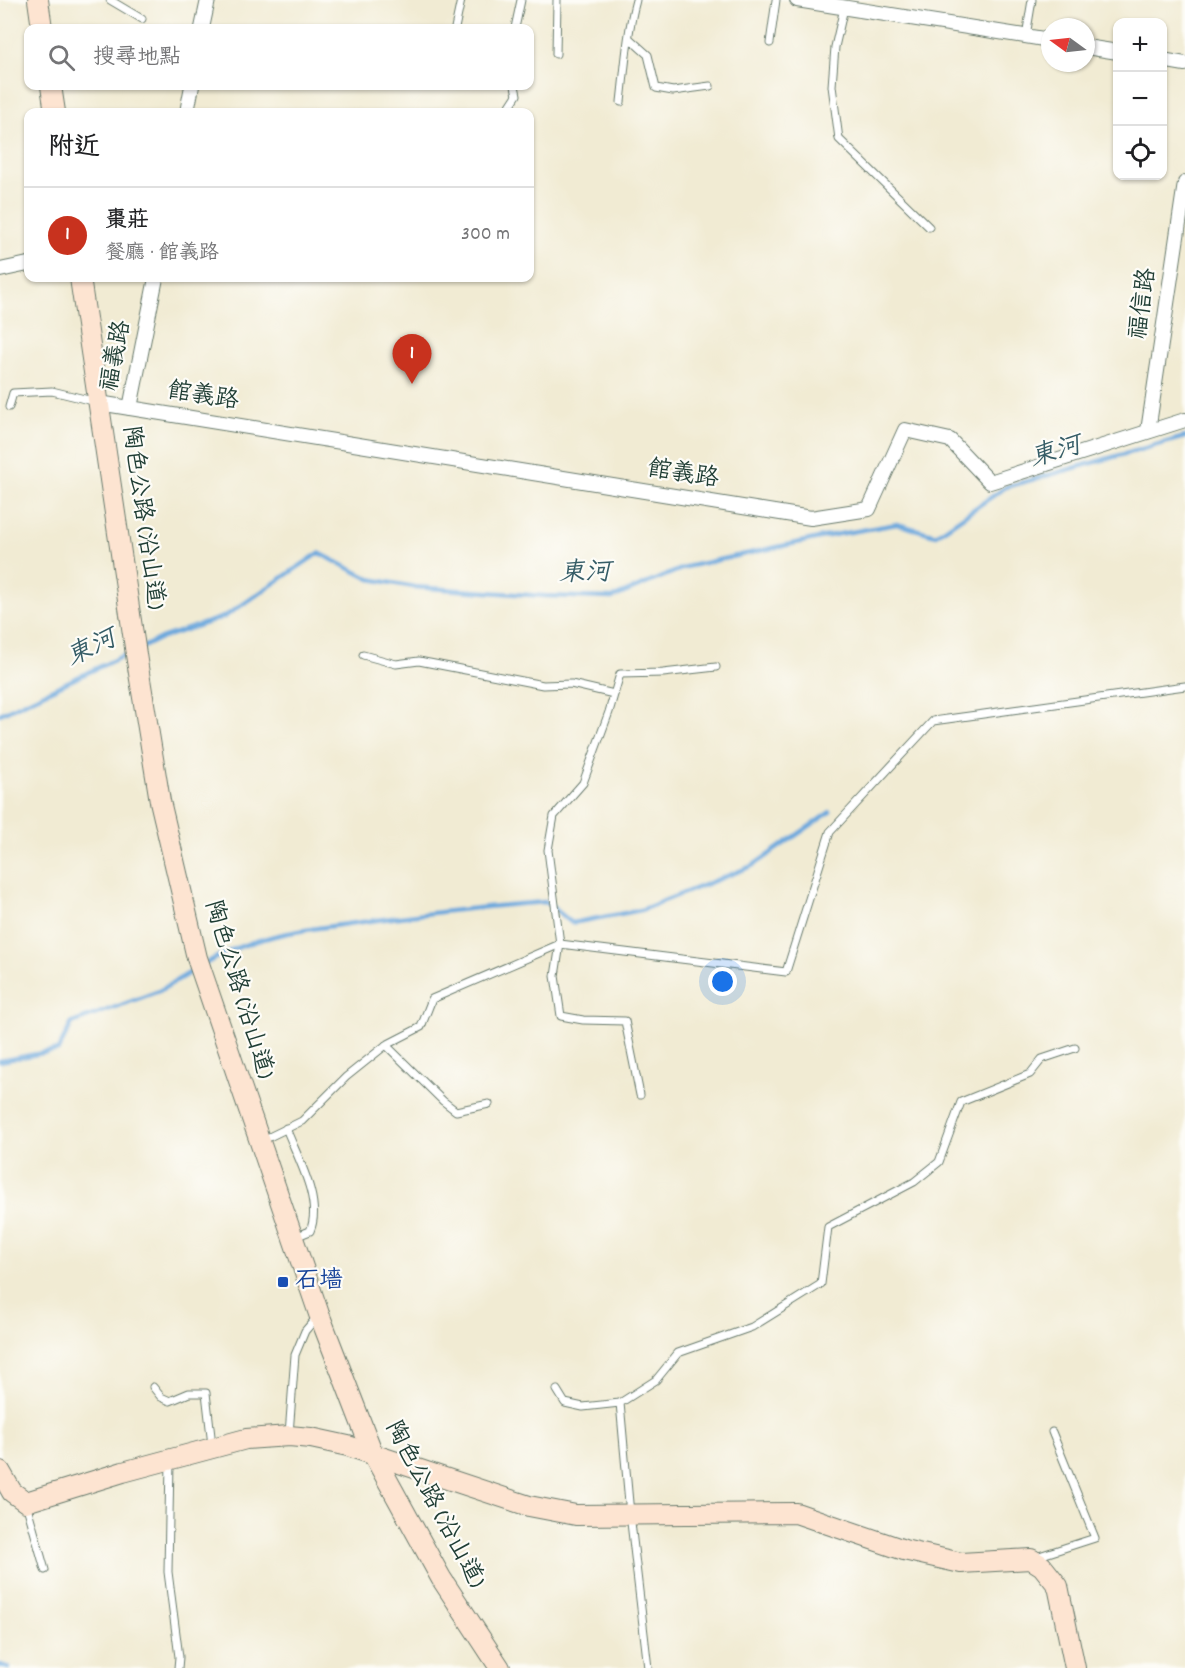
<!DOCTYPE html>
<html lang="zh-TW">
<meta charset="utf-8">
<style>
:root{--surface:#fff;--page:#f6f6f6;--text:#202124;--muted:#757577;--line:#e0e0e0;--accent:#c8321e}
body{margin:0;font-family:Dekko,"LXGW WenKai TC",sans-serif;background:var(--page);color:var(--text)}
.controls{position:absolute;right:18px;top:18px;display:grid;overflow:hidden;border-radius:12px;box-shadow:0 2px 4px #0004}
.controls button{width:54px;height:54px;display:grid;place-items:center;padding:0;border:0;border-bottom:2px solid var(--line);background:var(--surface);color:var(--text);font:30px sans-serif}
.compass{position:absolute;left:1041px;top:18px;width:54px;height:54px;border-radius:50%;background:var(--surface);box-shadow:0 2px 4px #0004;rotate:285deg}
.you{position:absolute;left:723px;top:982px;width:21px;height:21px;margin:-15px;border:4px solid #fff;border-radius:50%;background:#1a73e8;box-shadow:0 0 0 9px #1a73e833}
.badge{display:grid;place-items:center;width:39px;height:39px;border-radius:50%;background:var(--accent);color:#fff;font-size:20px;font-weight:700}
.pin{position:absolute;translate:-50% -50px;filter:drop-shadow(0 2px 3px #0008)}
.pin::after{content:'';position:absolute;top:32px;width:21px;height:18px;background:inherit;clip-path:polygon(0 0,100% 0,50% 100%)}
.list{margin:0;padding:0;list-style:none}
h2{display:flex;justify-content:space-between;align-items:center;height:78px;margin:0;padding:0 24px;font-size:26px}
h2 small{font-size:20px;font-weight:400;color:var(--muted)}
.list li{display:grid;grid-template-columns:39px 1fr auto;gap:18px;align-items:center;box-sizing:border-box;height:96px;padding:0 24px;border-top:2px solid var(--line)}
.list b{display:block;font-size:22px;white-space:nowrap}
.list p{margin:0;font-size:20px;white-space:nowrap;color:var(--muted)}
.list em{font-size:20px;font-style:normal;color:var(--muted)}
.icon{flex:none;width:33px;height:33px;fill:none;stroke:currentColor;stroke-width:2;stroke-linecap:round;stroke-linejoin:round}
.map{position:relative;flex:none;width:1185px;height:1668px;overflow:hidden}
.search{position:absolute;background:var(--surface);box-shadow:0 2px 4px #0004;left:24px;top:24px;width:510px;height:66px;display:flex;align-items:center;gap:15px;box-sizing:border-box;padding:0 21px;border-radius:12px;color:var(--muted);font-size:22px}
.panel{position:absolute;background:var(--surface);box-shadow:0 2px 4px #0004;left:24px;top:108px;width:510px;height:174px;border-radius:12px}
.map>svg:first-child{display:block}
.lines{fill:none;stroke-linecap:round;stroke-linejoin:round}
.stream{stroke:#6ca8dd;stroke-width:4.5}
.lane-casing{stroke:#687a6c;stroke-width:9}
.street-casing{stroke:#687a6c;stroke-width:16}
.secondary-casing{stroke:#687a6c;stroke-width:22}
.lane{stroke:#fff;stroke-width:7}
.street{stroke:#fff;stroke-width:14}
.secondary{stroke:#fde4d1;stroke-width:20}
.transit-dot{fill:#1a4fb4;stroke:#fdfcf7;stroke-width:2}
.labels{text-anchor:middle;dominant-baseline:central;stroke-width:4.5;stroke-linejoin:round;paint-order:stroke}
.street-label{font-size:24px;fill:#1f3d34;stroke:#fdfcf7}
.transit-label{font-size:24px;fill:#164399;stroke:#fdfcf7;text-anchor:start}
.water-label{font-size:26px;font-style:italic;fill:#365d67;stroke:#fdfcf7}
</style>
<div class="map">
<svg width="1185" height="1668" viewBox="0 0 1185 1668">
<rect width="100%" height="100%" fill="#fdfcf7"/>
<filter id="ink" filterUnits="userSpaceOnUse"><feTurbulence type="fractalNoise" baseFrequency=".0167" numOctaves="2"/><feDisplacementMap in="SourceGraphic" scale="12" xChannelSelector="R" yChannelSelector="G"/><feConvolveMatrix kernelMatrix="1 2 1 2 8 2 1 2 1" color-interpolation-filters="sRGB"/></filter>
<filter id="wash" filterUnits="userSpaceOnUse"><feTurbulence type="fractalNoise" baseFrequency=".008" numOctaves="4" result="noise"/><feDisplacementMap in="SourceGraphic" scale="24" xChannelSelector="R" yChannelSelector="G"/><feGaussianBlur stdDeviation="1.35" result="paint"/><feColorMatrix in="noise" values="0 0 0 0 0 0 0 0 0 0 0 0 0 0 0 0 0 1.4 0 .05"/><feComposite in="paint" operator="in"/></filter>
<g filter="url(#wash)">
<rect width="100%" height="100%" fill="#f1ebd3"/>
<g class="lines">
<g class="stream">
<polyline points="141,648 161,638 224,617 319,553 370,579 414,587 545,596 612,598 686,567 833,535 897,524 936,535 1006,487 1185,437"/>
<polyline points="0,714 131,652"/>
<path d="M203,965C254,933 311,929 369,921C428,913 486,906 546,902L572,923L641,910L752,866L830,812"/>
<polyline points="0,1061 58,1050 72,1023 159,991 196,969"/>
<polyline points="0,1665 9,1668"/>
</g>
</g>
</g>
<g filter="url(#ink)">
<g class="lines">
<g class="lane-casing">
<g id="lane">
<polyline points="110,0 142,19"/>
<polyline points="844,8 835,47 832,86 839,139 929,227"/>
<polyline points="455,28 461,0"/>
<polyline points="515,28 521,0"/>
<polyline points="1026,36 1032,0"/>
<polyline points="629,38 648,55 656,88 673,91 710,86"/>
<polyline points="770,43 776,0"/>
<polyline points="556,54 557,0"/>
<path d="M621,102C625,68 627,33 636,0"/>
<polyline points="506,112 517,95 515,86"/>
<polyline points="9,407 13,393 52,391 97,402"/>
<polyline points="363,655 396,664 419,661 543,685 571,684 614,694"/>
<polyline points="386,1045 443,1101 456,1111 489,1104"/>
<polyline points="640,1095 625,1021 583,1020 561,1016 555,976 560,944 548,850 554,816 583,783 609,712 620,674 663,673 716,667"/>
<path d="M286,1128C297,1157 323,1201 310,1231L295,1237"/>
<polyline points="263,1140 302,1121 346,1077 386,1045 421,1027 432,999 560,944 786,972 830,832 933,721 1185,686"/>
<polyline points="153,1387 161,1397 170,1401 189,1393 206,1393 212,1445"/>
<polyline points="557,1390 565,1403 583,1407 620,1403"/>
<polyline points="289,1434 295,1355 305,1331 317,1317"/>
<polyline points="170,1462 168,1572 179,1657 178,1668"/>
<polyline points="26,1503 45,1570"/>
<polyline points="1036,1557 1095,1538 1052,1432"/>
<polyline points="648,1668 630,1514 620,1403 656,1380 678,1353 752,1327 821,1284 828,1227 914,1182 939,1162 961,1102 1030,1074 1042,1059 1075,1048"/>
</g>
</g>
<g class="street-casing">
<g id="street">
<polyline points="797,0 1050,40"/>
<polyline points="202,28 208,0"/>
<polyline points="1086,47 1118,52"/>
<polyline points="1162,60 1185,64"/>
<polyline points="187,112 192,86"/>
<polyline points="0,270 28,264"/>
<polyline points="99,403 811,518 869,509 905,430 950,440 990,482 1185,420"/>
<polyline points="130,408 156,278"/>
<polyline points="1148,431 1185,183"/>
</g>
</g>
<g class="secondary-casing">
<g id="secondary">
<polyline points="38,0 42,28"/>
<polyline points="51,86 55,112"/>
<polyline points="80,278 137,661 160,801 197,958 319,1314 373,1454 441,1578 500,1668"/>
<polyline points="0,1471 12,1492 26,1502 123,1472 246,1439 289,1436 311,1438 348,1446 529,1506 576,1515 796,1513 904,1550 961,1563 1031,1559 1042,1566 1058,1586 1075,1668"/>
</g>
</g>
<use href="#lane" class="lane"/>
<use href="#street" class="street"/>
<use href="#secondary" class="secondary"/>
</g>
</g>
<rect class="transit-dot" x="277" y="1276" width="12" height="12" rx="3"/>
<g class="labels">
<g class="street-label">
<text transform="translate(1144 304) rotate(-82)">福信路</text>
<text transform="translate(117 356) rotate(-79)">福義路</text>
<text transform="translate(203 397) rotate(9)">館義路</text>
<text transform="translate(683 475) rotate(9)">館義路</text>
<text transform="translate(142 518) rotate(82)">陶色公路 (沿山道)</text>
<text transform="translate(238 990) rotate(73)">陶色公路 (沿山道)</text>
<text transform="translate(434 1505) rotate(62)">陶色公路 (沿山道)</text>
</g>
<g class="transit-label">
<text x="295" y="1282">石墻</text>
</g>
<g class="water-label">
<text transform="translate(1056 453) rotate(-16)">東河</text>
<text transform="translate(585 574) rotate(-1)">東河</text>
<text transform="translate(92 649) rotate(-25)">東河</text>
</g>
</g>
</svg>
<div class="controls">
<button>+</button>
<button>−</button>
<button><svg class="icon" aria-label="locate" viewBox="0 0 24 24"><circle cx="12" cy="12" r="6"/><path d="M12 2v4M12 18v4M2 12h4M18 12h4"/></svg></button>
</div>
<svg class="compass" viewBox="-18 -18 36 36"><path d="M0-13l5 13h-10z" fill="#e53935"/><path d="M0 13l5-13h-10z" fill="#757577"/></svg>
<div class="you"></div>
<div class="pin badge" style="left:412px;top:384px">1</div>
<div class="search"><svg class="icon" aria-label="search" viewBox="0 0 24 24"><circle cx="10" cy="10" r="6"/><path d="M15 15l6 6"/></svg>搜尋地點</div>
<section class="panel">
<h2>附近<small></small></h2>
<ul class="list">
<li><span class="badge">1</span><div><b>棗莊</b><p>餐廳 · 館義路</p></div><em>300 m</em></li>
</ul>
</section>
</div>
